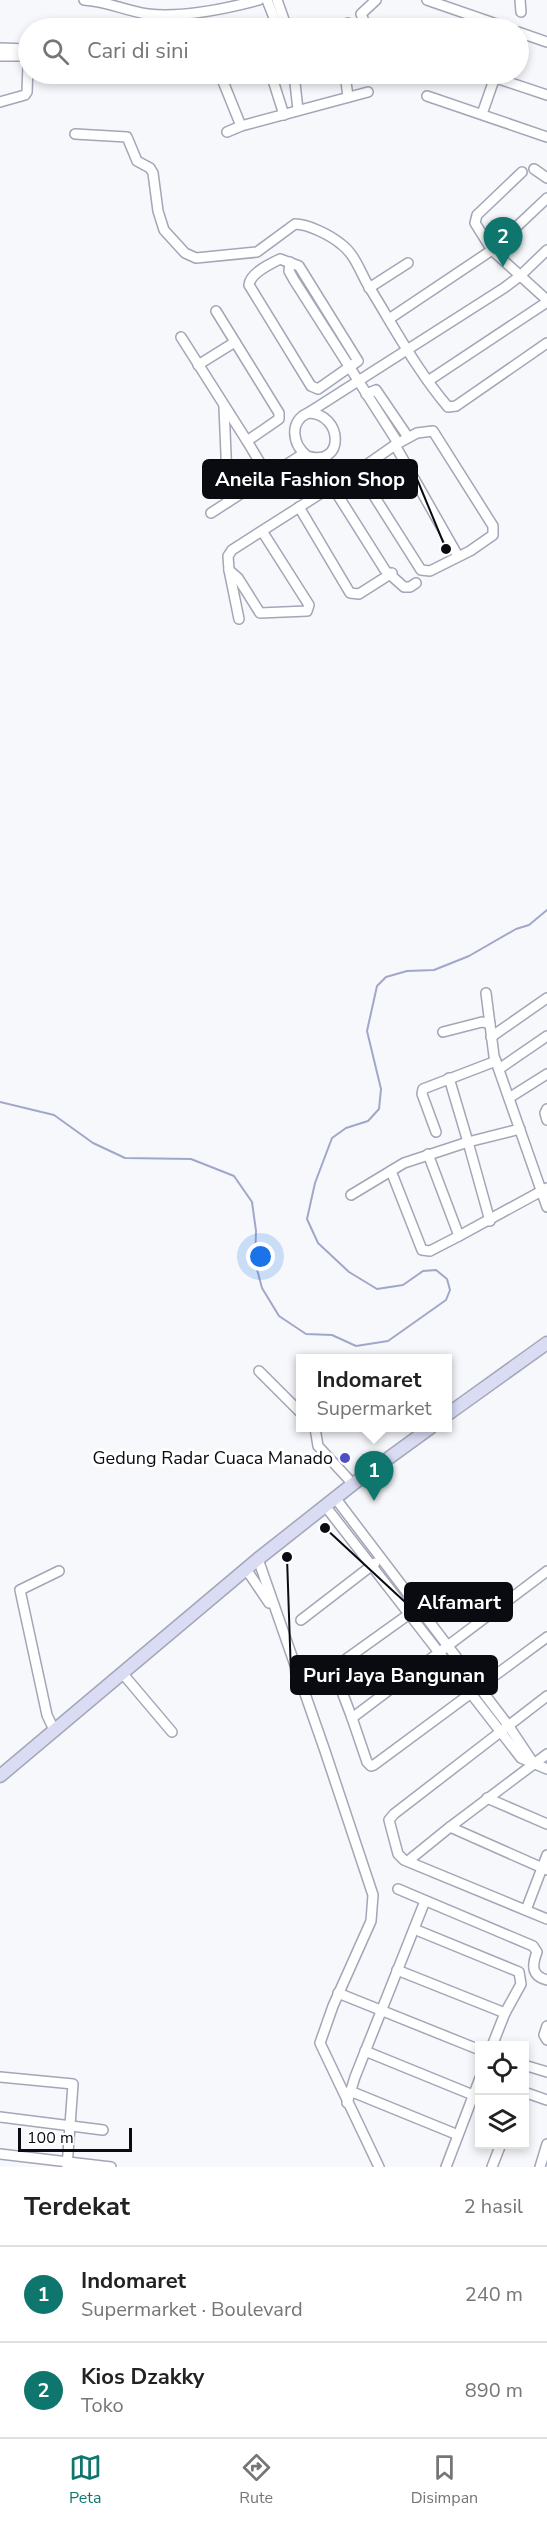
<!DOCTYPE html>
<html lang="id">
<meta charset="utf-8">
<style>
:root{--surface:#fff;--page:#f2f2f2;--text:#222;--muted:#767676;--line:#e0e0e0;--accent:#0f766e}
body{margin:0;font-family:"Nunito Sans",sans-serif;background:var(--page);color:var(--text)}
.controls{position:absolute;right:18px;bottom:18px;display:grid;overflow:hidden;border-radius:0px;box-shadow:0 3px 9px #0003}
.controls button{width:54px;height:54px;display:grid;place-items:center;padding:0;border:0;border-bottom:2px solid var(--line);background:var(--surface);color:var(--text);font:30px sans-serif}
.scale{position:absolute;left:18px;bottom:15px;width:114px;box-sizing:border-box;padding-left:6px;border:3px solid #0a0b11;border-top:0;font-size:16px;line-height:21px;white-space:nowrap;color:#0a0b11;-webkit-text-stroke:4px #fff;paint-order:stroke}
.you{position:absolute;left:261px;top:1257px;width:21px;height:21px;margin:-15px;border:4px solid #fff;border-radius:50%;background:#1a73e8;box-shadow:0 0 0 9px #1a73e833}
.badge{display:grid;place-items:center;width:39px;height:39px;border-radius:50%;background:var(--accent);color:#fff;font-size:20px;font-weight:700}
.pin{position:absolute;translate:-50% -50px;filter:drop-shadow(0 2px 3px #0008)}
.pin::after{content:'';position:absolute;top:32px;width:21px;height:18px;background:inherit;clip-path:polygon(0 0,100% 0,50% 100%)}
.popup{position:absolute;left:296px;top:1354px;width:156px;height:78px;box-sizing:border-box;display:grid;place-content:center;border-radius:0px;background:var(--surface);filter:drop-shadow(0 2px 4px #0005);font-size:20px;white-space:nowrap;color:var(--muted)}
.popup b{font-size:22px;color:var(--text)}
.popup::after{content:'';position:absolute;left:50%;top:100%;margin-left:-12px;border:12px solid transparent;border-top-color:var(--surface)}
.list{margin:0;padding:0;list-style:none}
h2{display:flex;justify-content:space-between;align-items:center;height:78px;margin:0;padding:0 24px;font-size:26px}
h2 small{font-size:20px;font-weight:400;color:var(--muted)}
.list li{display:grid;grid-template-columns:39px 1fr auto;gap:18px;align-items:center;box-sizing:border-box;height:96px;padding:0 24px;border-top:2px solid var(--line)}
.list b{display:block;font-size:22px;white-space:nowrap}
.list p{margin:0;font-size:20px;white-space:nowrap;color:var(--muted)}
.list em{font-size:20px;font-style:normal;color:var(--muted)}
.icon{flex:none;width:33px;height:33px;fill:none;stroke:currentColor;stroke-width:2;stroke-linecap:round;stroke-linejoin:round}
.map{position:relative;flex:none;width:547px;height:2167px;overflow:hidden}
.search{position:absolute;background:var(--surface);box-shadow:0 3px 9px #0003;left:18px;right:18px;top:18px;height:66px;display:flex;align-items:center;gap:15px;box-sizing:border-box;padding:0 21px;border-radius:33px;color:var(--muted);font-size:22px}
.sheet{height:270px;background:var(--surface)}
nav{display:flex;justify-content:space-around;align-items:center;box-sizing:border-box;height:84px;border-top:2px solid var(--line);background:var(--surface);font-size:16px;color:var(--muted)}
nav a{display:grid;justify-items:center;gap:3px}
nav .on{color:var(--accent)}
.map>svg:first-child{display:block}
.lines{fill:none;stroke-linecap:round;stroke-linejoin:round}
.stream{stroke:#a1a7c9;stroke-width:2}
.street-casing{stroke:#a2a6b7;stroke-width:12}
.secondary-casing{stroke:#a2a6b7;stroke-width:15}
.street{stroke:#fff;stroke-width:9}
.secondary{stroke:#d9dcf3;stroke-width:12}
.poi-dot{fill:#4c4fc5;stroke:#fff;stroke-width:2}
.labels{text-anchor:middle;dominant-baseline:central;stroke-width:6;stroke-linejoin:round;paint-order:stroke}
.poi-label{font-size:18px;fill:#0a0b11;stroke:#fff;text-anchor:end}
.leader{fill:none;stroke:#0a0b11;stroke-width:2}
.callout-dot{fill:#0a0b11;stroke:#fff;stroke-width:2}
.callout{fill:#0a0b11;stroke:#0a0b11;stroke-width:2}
.callout-label{font-size:20px;text-anchor:middle;font-weight:bold;fill:#fff}
</style>
<div class="map">
<svg width="547" height="2167" viewBox="0 0 547 2167">
<rect width="100%" height="100%" fill="#f7f8fc"/>
<g class="lines">
<polyline class="stream" points="0,1102 54,1115 93,1143 125,1158 191,1159 234,1176 252,1202 256,1231 255,1262 262,1288 279,1316 306,1334 332,1335 356,1346 388,1341 446,1300 450,1290 447,1279 436,1270 423,1271 403,1285 377,1289 349,1272 318,1243 307,1219 315,1183 332,1138 346,1128 368,1121 379,1109 381,1089 367,1031 377,986 386,977 407,971 434,970 469,956 516,929 529,925 547,910"/>
<g class="street-casing">
<g id="street">
<path d="M84,0C106,1 126,11 148,14C183,18 225,9 259,0"/>
<polyline points="267,0 278,28"/>
<polyline points="277,0 287,28"/>
<polyline points="427,0 508,28"/>
<polyline points="520,0 521,12"/>
<polyline points="337,28 348,23"/>
<polyline points="367,28 361,14 376,0"/>
<polyline points="518,32 547,42"/>
<polyline points="0,48 28,49"/>
<polyline points="0,56 28,56"/>
<polyline points="220,74 241,126"/>
<polyline points="271,74 284,115"/>
<polyline points="294,74 298,110"/>
<polyline points="345,74 348,97"/>
<polyline points="484,74 547,95"/>
<polyline points="427,96 547,137"/>
<polyline points="0,102 25,95 27,92 28,65"/>
<polyline points="482,114 495,77"/>
<polyline points="227,132 241,126 368,92"/>
<path d="M75,134L127,137L137,161L150,168L153,173L158,211L164,230L185,253L196,258L257,252L295,224C308,224 330,235 341,244C356,255 361,275 371,290C395,329 418,372 448,407L456,406L547,343"/>
<polyline points="534,169 547,178"/>
<polyline points="522,172 477,215 475,223 492,250 547,300"/>
<path d="M280,259L299,266L358,361L318,389L311,386L249,285C250,273 270,264 280,259Z"/>
<polyline points="290,262 289,271 294,280 398,443"/>
<polyline points="369,288 408,263"/>
<polyline points="389,319 492,250 547,198"/>
<polyline points="181,337 247,441 279,419 279,413 216,311"/>
<polyline points="198,365 235,342"/>
<polyline points="428,381 547,302"/>
<polyline points="366,394 376,390 408,437"/>
<polyline points="224,407 228,502"/>
<polyline points="308,413 504,288 520,276 547,250"/>
<path d="M308,413C343,413 346,468 307,456C292,444 289,421 308,413Z"/>
<polyline points="395,445 417,433 433,431 493,526 493,535 470,551 430,571 421,570 362,477 362,468 395,445 458,556"/>
<polyline points="324,458 339,486"/>
<polyline points="268,476 303,454"/>
<polyline points="332,486 385,570 404,587 410,587 416,583"/>
<polyline points="299,507 350,593 359,594 392,573"/>
<polyline points="211,513 268,476 247,441"/>
<polyline points="262,531 309,605 307,611 260,613 238,578 229,570 228,556 232,550 337,483"/>
<polyline points="229,570 239,619"/>
<polyline points="486,993 494,1056 547,1207"/>
<polyline points="443,1032 482,1022 490,1024"/>
<polyline points="491,1037 547,998"/>
<polyline points="499,1069 547,1036"/>
<polyline points="449,1078 468,1142 520,1129"/>
<polyline points="509,1098 547,1074"/>
<polyline points="547,1109 545,1113 547,1120"/>
<polyline points="436,1132 422,1094 423,1089 496,1061"/>
<polyline points="428,1154 459,1236 547,1188"/>
<polyline points="391,1171 422,1250 430,1251 459,1236"/>
<polyline points="351,1195 404,1163 468,1142 490,1221"/>
<polyline points="259,1371 300,1412"/>
<polyline points="315,1428 318,1446 353,1484"/>
<polyline points="336,1499 508,1725 534,1764"/>
<polyline points="326,1507 521,1758 547,1769"/>
<polyline points="258,1559 325,1751 373,1895 371,1921 333,2006 320,2043 379,2167"/>
<polyline points="246,1569 269,1603"/>
<polyline points="419,1607 338,1665 336,1676 352,1718 547,1571"/>
<polyline points="301,1620 375,1563"/>
<polyline points="123,1674 172,1732"/>
<polyline points="547,1696 394,1814 389,1820 398,1854 404,1860 547,1919"/>
<polyline points="352,1718 367,1762 371,1766 374,1765 547,1637"/>
<polyline points="54,1730 47,1715 20,1590 59,1571"/>
<polyline points="487,1798 547,1824"/>
<polyline points="450,1827 547,1870"/>
<polyline points="408,1861 450,1827 547,1754"/>
<path d="M398,1889L533,1946L537,1952C532,1965 531,1976 547,1980"/>
<polyline points="526,1910 547,1855"/>
<polyline points="414,1929 519,1972 521,1984 505,2013 492,2046"/>
<polyline points="397,1970 505,2013"/>
<polyline points="338,1993 480,2050"/>
<polyline points="547,2026 544,2035 547,2040"/>
<polyline points="365,2051 473,2095"/>
<polyline points="524,2065 547,2072"/>
<polyline points="0,2077 73,2084 67,2167"/>
<polyline points="350,2091 458,2135"/>
<polyline points="524,2092 547,2100"/>
<polyline points="347,2103 355,2077 425,1901"/>
<polyline points="0,2117 103,2130"/>
<polyline points="0,2154 111,2167"/>
<polyline points="446,2167 480,2078"/>
<polyline points="492,2167 501,2144"/>
<polyline points="540,2167 547,2144"/>
</g>
</g>
<g class="secondary-casing">
<g id="secondary">
<polyline points="448,1414 547,1343"/>
<polyline points="0,1776 258,1559 353,1484 430,1428"/>
</g>
</g>
<use href="#street" class="street"/>
<use href="#secondary" class="secondary"/>
</g>
<circle class="poi-dot" cx="345" cy="1458" r="6"/>
<g class="labels">
<g class="poi-label">
<text x="333" y="1458">Gedung Radar Cuaca Manado</text>
</g>
</g>
<path class="leader" d="M446 549L417 479M325 1528L405 1602M287 1557L291 1675"/>
<g class="callout-dot">
<circle cx="446" cy="549" r="6"/>
<circle cx="325" cy="1528" r="6"/>
<circle cx="287" cy="1557" r="6"/>
</g>
<g class="callout">
<rect x="203" y="460" width="214" height="38" rx="6"/>
<rect x="405" y="1583" width="107" height="38" rx="6"/>
<rect x="291" y="1656" width="206" height="38" rx="6"/>
</g>
<g class="callout-label">
<text x="310" y="486">Aneila Fashion Shop</text>
<text x="459" y="1609">Alfamart</text>
<text x="394" y="1682">Puri Jaya Bangunan</text>
</g>
</svg>
<div class="controls">
<button><svg class="icon" aria-label="locate" viewBox="0 0 24 24"><circle cx="12" cy="12" r="6"/><path d="M12 2v4M12 18v4M2 12h4M18 12h4"/></svg></button>
<button><svg class="icon" aria-label="layers" viewBox="0 0 24 24"><path d="M12 4l9 5-9 5-9-5zM3 14l9 5 9-5"/></svg></button>
</div>
<div class="scale">100 m</div>
<div class="you"></div>
<div class="pin badge" style="left:374px;top:1501px">1</div>
<div class="popup"><b>Indomaret</b>Supermarket</div>
<div class="pin badge" style="left:503px;top:267px">2</div>
<div class="search"><svg class="icon" aria-label="search" viewBox="0 0 24 24"><circle cx="10" cy="10" r="6"/><path d="M15 15l6 6"/></svg>Cari di sini</div>
</div>
<section class="sheet">
<h2>Terdekat<small>2 hasil</small></h2>
<ul class="list">
<li><span class="badge">1</span><div><b>Indomaret</b><p>Supermarket · Boulevard</p></div><em>240 m</em></li>
<li><span class="badge">2</span><div><b>Kios Dzakky</b><p>Toko</p></div><em>890 m</em></li>
</ul>
</section>
<nav>
<a class="on"><svg class="icon" aria-label="map" viewBox="0 0 24 24"><path d="M3 6l6-2 6 2 6-2v14l-6 2-6-2-6 2zM9 4v14M15 6v14"/></svg>Peta</a>
<a><svg class="icon" aria-label="directions" viewBox="0 0 24 24"><path d="M12 3l9 9-9 9-9-9zM9 14v-3h6M13 9l2 2-2 2"/></svg>Rute</a>
<a><svg class="icon" aria-label="saved" viewBox="0 0 24 24"><path d="M7 4h10v16l-5-4-5 4z"/></svg>Disimpan</a>
</nav>
